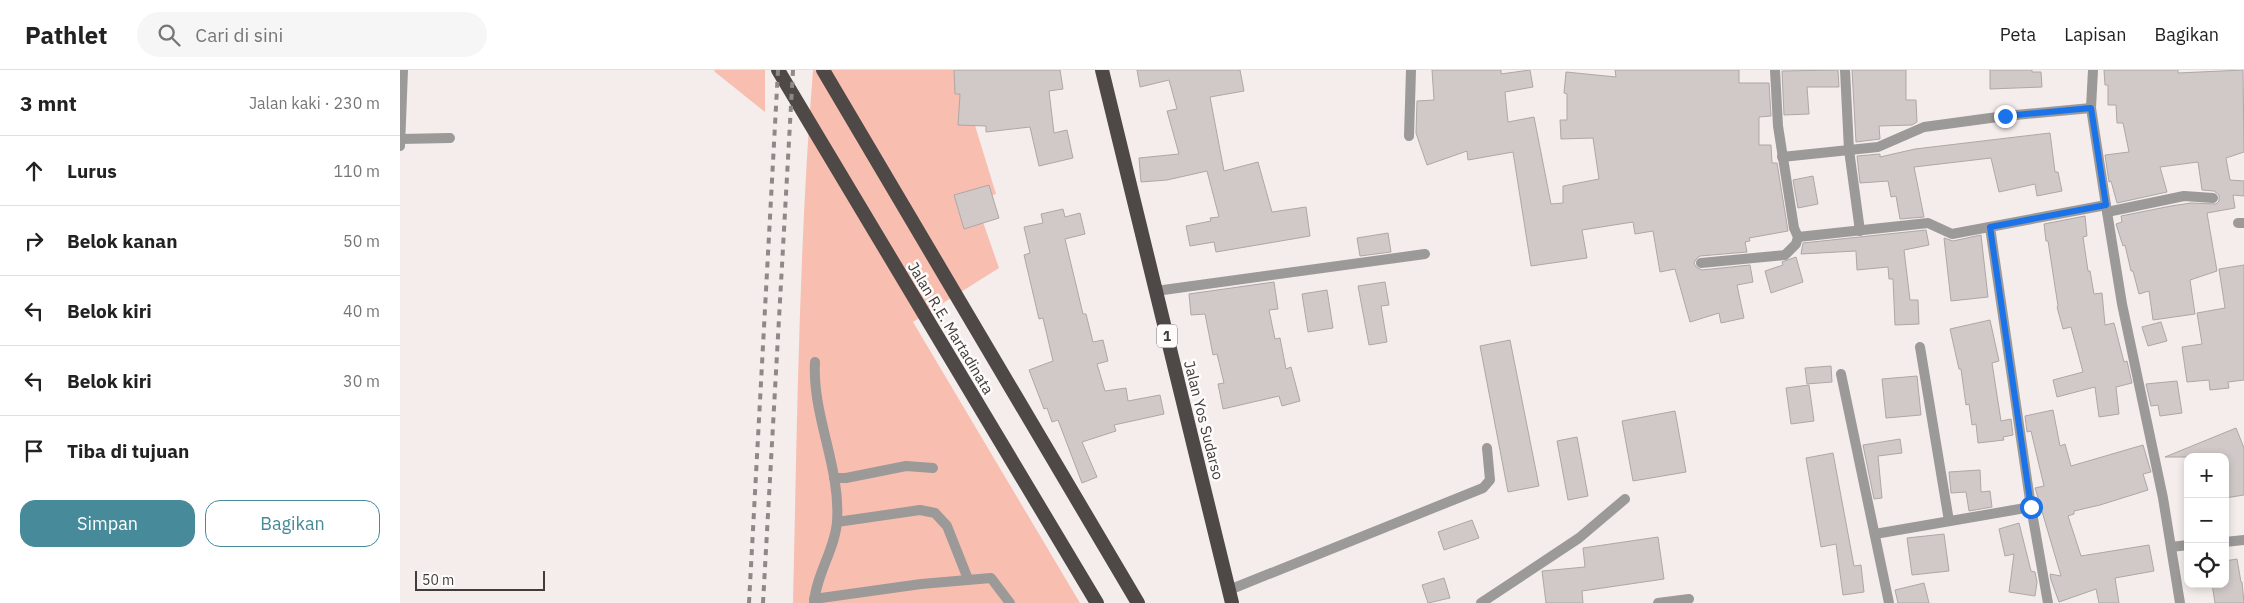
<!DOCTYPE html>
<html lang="id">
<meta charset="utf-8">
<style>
:root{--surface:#fff;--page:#f6f6f6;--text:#222;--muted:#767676;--line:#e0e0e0;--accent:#478a99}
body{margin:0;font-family:"IBM Plex Sans",sans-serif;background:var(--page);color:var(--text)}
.controls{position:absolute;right:15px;bottom:15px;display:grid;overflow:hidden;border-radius:10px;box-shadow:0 2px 8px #0003}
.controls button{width:45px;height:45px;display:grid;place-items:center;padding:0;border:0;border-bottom:1px solid var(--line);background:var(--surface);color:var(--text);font:25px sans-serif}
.scale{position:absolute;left:15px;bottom:12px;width:130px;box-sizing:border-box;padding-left:5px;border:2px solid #3f3c3b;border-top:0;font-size:14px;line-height:18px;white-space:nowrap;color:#3f3c3b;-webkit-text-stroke:4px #fefbfb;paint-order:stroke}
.stop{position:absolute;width:15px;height:15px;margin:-11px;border:4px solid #1a73e8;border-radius:50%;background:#fff}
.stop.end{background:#1a73e8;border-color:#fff;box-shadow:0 1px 5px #0008}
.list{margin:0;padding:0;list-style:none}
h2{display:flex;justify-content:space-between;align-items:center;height:65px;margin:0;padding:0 20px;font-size:21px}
h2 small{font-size:16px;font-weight:400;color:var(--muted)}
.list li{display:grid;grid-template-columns:32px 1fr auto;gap:15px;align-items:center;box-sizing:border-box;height:70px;padding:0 20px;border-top:1px solid var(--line)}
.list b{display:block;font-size:19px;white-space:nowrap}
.list em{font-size:16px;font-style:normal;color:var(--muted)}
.actions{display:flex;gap:10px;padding:15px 20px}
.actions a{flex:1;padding:11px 0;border:1px solid var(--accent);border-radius:15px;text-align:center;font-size:18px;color:var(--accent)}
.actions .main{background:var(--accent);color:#fff}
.icon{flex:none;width:28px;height:28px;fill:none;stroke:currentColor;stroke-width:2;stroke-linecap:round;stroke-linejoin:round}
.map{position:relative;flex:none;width:1844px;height:533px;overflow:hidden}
header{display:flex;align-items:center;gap:30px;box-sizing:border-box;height:70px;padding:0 25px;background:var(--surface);border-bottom:1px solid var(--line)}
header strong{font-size:24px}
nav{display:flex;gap:28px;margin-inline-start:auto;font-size:18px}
.search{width:350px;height:45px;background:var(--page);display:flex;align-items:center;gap:12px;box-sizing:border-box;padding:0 18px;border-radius:28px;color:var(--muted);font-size:19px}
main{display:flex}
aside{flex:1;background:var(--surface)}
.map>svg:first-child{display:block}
.green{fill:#f8bfb1}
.building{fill:#d0c9c8;stroke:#ada7a5}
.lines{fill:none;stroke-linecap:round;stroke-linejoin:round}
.service{stroke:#9c9999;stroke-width:10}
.minor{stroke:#9c9999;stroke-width:10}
.trunk{stroke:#4e4847;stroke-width:14}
.rail{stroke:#8e8988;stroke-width:4;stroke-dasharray:6 6;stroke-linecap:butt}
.route{stroke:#1a73e8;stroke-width:6}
.labels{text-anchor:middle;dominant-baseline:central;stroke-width:5;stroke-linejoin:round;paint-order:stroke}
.shield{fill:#fefbfb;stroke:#787575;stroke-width:1}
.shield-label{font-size:14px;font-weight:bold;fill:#3f3c3b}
.street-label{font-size:15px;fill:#3f3c3b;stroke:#fefbfb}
</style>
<header>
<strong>Pathlet</strong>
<div class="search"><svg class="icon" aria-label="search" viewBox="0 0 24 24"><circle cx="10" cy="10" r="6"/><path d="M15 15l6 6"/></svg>Cari di sini</div>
<nav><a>Peta</a><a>Lapisan</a><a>Bagikan</a></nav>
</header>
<main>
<aside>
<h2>3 mnt<small>Jalan kaki · 230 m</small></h2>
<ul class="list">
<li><svg class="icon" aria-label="ahead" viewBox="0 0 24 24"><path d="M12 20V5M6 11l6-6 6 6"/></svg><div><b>Lurus</b></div><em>110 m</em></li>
<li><svg class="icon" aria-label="right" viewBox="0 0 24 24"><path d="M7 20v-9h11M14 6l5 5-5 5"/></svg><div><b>Belok kanan</b></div><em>50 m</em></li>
<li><svg class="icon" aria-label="left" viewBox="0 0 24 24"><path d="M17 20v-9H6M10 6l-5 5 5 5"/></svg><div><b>Belok kiri</b></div><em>40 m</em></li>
<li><svg class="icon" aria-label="left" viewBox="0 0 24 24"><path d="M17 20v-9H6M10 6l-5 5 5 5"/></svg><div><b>Belok kiri</b></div><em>30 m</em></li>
<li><svg class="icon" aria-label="arrive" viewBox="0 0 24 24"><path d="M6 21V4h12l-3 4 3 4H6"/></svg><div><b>Tiba di tujuan</b></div></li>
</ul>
<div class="actions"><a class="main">Simpan</a><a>Bagikan</a></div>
</aside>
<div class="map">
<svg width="1844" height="533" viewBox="0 0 1844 533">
<rect width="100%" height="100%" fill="#f4edeb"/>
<g class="green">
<polygon points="314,0 365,0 365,42 315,2"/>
<path d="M413,0H558L596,124L576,132L599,198L513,252L680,533H393C397,355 399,177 413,0Z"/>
</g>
<g class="building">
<polygon points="554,0 660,0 663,19 649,21 654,63 667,60 673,88 639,96 630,57 586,62 586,56 558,55 560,24 555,24"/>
<polygon points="737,0 840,0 844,21 810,27 824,101 858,92 872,142 906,137 910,166 816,182 814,172 790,176 786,156 811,151 810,148 819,147 807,101 767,110 741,112 739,88 779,84 767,41 777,39 769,10 740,17"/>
<polygon points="1032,0 1101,0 1101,4 1130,0 1133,17 1105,22 1108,52 1134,47 1151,134 1163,133 1163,116 1199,109 1193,68 1161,69 1160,50 1167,50 1167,24 1164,23 1166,2 1216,7 1215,0 1339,0 1339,13 1369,13 1371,46 1359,47 1359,75 1371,75 1372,93 1377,93 1388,161 1349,168 1350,171 1345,172 1347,182 1300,186 1297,188 1294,193 1296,197 1302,200 1350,195 1353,212 1337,215 1344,248 1321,253 1319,243 1290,252 1275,199 1260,202 1253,161 1235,164 1233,152 1182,160 1187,188 1131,196 1113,82 1068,90 1067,81 1027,95 1016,63 1017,31 1034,30"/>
<polygon points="1438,0 1439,17 1407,17 1409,44 1384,45 1382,1"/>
<polygon points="1452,0 1506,0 1506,30 1516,30 1517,52 1512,55 1479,56 1480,69 1456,72"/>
<polygon points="1590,0 1632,0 1632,2 1641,2 1642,17 1590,19"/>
<polygon points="1704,0 1778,0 1778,3 1843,0 1844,82 1826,88 1830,110 1844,111 1844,126 1833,125 1835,138 1807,143 1817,201 1790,210 1795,244 1753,250 1749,221 1739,224 1733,201 1731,201 1725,175 1723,176 1716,154 1722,152 1721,146 1771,136 1791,133 1816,134 1819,131 1819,125 1814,121 1802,120 1798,92 1760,97 1767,122 1717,133 1711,111 1709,112 1705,85 1729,82 1723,53 1717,53 1716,35 1708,35 1708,15 1705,15"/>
<polygon points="1650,63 1655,102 1658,102 1662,121 1637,126 1635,114 1599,122 1591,88 1514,97 1524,147 1500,149 1496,126 1491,127 1488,111 1460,113 1457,86 1480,84 1480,87 1515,79"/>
<polygon points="1413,106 1418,134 1398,138 1393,110"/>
<polygon points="589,115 599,148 564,159 554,125"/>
<polygon points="663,139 665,147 680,143 685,164 665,169 683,244 686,244 693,272 703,270 708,291 697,294 705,321 726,318 728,331 760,325 764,344 714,355 716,361 682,372 697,407 682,413 658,350 652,352 647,338 644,339 629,300 653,291 643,248 639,249 624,185 630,183 624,157 643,153 641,144"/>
<polygon points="1685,146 1687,166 1683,167 1688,201 1690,201 1694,224 1702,223 1705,255 1714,253 1724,292 1727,291 1732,313 1716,317 1719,344 1699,347 1695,317 1657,327 1653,310 1683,302 1671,257 1663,259 1657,237 1658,236 1648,171 1646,171 1644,154"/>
<polygon points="1526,160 1529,175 1504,180 1510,230 1518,230 1519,254 1495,255 1493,209 1489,209 1488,197 1457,200 1456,181 1401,184 1403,173"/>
<polygon points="988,163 991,182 960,186 957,168"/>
<polygon points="1581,165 1588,227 1551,231 1544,168 1553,171"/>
<polygon points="1396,187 1403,212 1371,223 1365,201 1383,195 1382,192"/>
<polygon points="1844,195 1844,310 1828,312 1829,318 1810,320 1809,310 1787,312 1782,277 1802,274 1797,243 1825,238 1819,199"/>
<polygon points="874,212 878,239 869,240 875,269 880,268 886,299 891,297 900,331 882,336 879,326 823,339 818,314 824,313 817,284 813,285 805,244 791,245 789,224"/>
<polygon points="985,212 989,235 981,236 987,272 969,275 958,216"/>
<polygon points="927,220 933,258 908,262 902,224"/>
<polygon points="1590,250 1599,291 1592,293 1601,351 1611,349 1613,365 1603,367 1604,370 1578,373 1576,354 1572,355 1569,334 1566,335 1561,299 1559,299 1550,259"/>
<polygon points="1761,252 1767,271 1748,276 1742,257"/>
<polygon points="1110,270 1139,416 1108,422 1080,276"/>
<polygon points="1431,296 1432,312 1407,314 1405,298"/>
<polygon points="1517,306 1521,345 1486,348 1482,309"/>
<polygon points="1777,311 1782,343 1760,346 1758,335 1751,336 1746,314"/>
<polygon points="1409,315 1414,351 1391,354 1386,318"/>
<polygon points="1653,340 1660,376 1665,374 1671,396 1743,375 1751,402 1743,404 1748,420 1700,435 1674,441 1674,444 1668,446 1681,486 1749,475 1754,501 1715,508 1719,533 1699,533 1696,519 1659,532 1651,510 1650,504 1661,506 1636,421 1635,418 1644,416 1631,361 1627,362 1625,346"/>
<polygon points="1275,341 1286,402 1233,411 1222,351"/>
<polygon points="1836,358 1844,378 1844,425 1825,428 1825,387 1765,387"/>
<polygon points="1177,367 1188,426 1168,430 1157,371"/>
<polygon points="1500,369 1502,383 1478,386 1482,428 1474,429 1463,375"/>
<polygon points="1433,383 1454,496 1461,495 1464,522 1443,525 1436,474 1421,477 1406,388"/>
<polygon points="1580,400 1581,422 1590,421 1592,437 1569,441 1566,422 1551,423 1549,402"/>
<polygon points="1072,450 1079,468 1044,480 1038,462"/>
<polygon points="1619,453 1631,501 1635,502 1637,512 1635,526 1609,522 1614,484 1605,486 1599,459"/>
<polygon points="1544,464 1549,501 1512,505 1507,468"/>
<polygon points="1258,467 1264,509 1182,521 1183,533 1146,533 1142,501 1185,497 1183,478"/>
<polygon points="1837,489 1841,512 1842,512 1844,533 1815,533 1812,514 1825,514 1825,491"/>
<polygon points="1044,508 1050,528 1028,533 1022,515"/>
<polygon points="1524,513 1529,533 1498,533 1495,520"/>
</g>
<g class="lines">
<g class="service">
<polyline points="0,69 50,68"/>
<polyline points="434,408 446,408 506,396 533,398"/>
<polyline points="437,452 520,440 535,443 547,456 568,509"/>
<polyline points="829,520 1083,418 1090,410 1087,378"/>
<polyline points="414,529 521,514 591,508 610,533"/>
<path d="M414,533C416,505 435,479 437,452C441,397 412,346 415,292"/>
<polyline points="1081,533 1179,468 1225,429"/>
<polyline points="1258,533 1289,529"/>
</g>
<g class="minor">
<polyline points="1445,0 1449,80 1460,161"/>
<polyline points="1693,0 1691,38 1707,142 1722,234 1763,428 1780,533"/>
<polyline points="1009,66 1011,0"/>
<polyline points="0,76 3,0"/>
<polyline points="1382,87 1478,77 1524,57 1605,46 1691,38"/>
<polyline points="1707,142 1784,126 1813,128"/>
<polyline points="1838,153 1844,153"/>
<polyline points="1590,157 1631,437 1648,533"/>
<polyline points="1398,167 1528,153 1552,164 1706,135"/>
<polyline points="1301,193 1385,185 1396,174 1398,167 1394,158 1378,56 1375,0"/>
<polyline points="756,221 1025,184"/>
<polyline points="1520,277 1549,451"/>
<polyline points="1441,304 1489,533"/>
<polyline points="1475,464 1631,437"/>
<polyline points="1825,472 1844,470"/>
<polyline points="1771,477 1788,475"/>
</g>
<g class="trunk">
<polyline points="378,0 697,533"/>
<polyline points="423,0 738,533"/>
<polyline points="702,0 832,533"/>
</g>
<g class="rail">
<polyline points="349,533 378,0"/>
<polyline points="363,533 393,0"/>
</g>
</g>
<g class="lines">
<polyline class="route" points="1605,46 1691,38 1706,135 1590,157 1631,437"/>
</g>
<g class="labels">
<rect class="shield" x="757" y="254.5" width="20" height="23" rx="4"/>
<g class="shield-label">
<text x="767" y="266">1</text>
</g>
<g class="street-label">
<text transform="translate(551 258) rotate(59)">Jalan R.E. Martadinata</text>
<text transform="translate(804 350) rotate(76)">Jalan Yos Sudarso</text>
</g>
</g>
</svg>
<div class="controls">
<button>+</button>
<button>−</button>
<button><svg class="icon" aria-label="locate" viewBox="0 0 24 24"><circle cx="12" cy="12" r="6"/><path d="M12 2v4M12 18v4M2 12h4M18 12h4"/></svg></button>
</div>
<div class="scale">50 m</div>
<div class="stop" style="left:1631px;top:437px"></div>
<div class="stop end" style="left:1605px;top:46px"></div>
</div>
</main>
